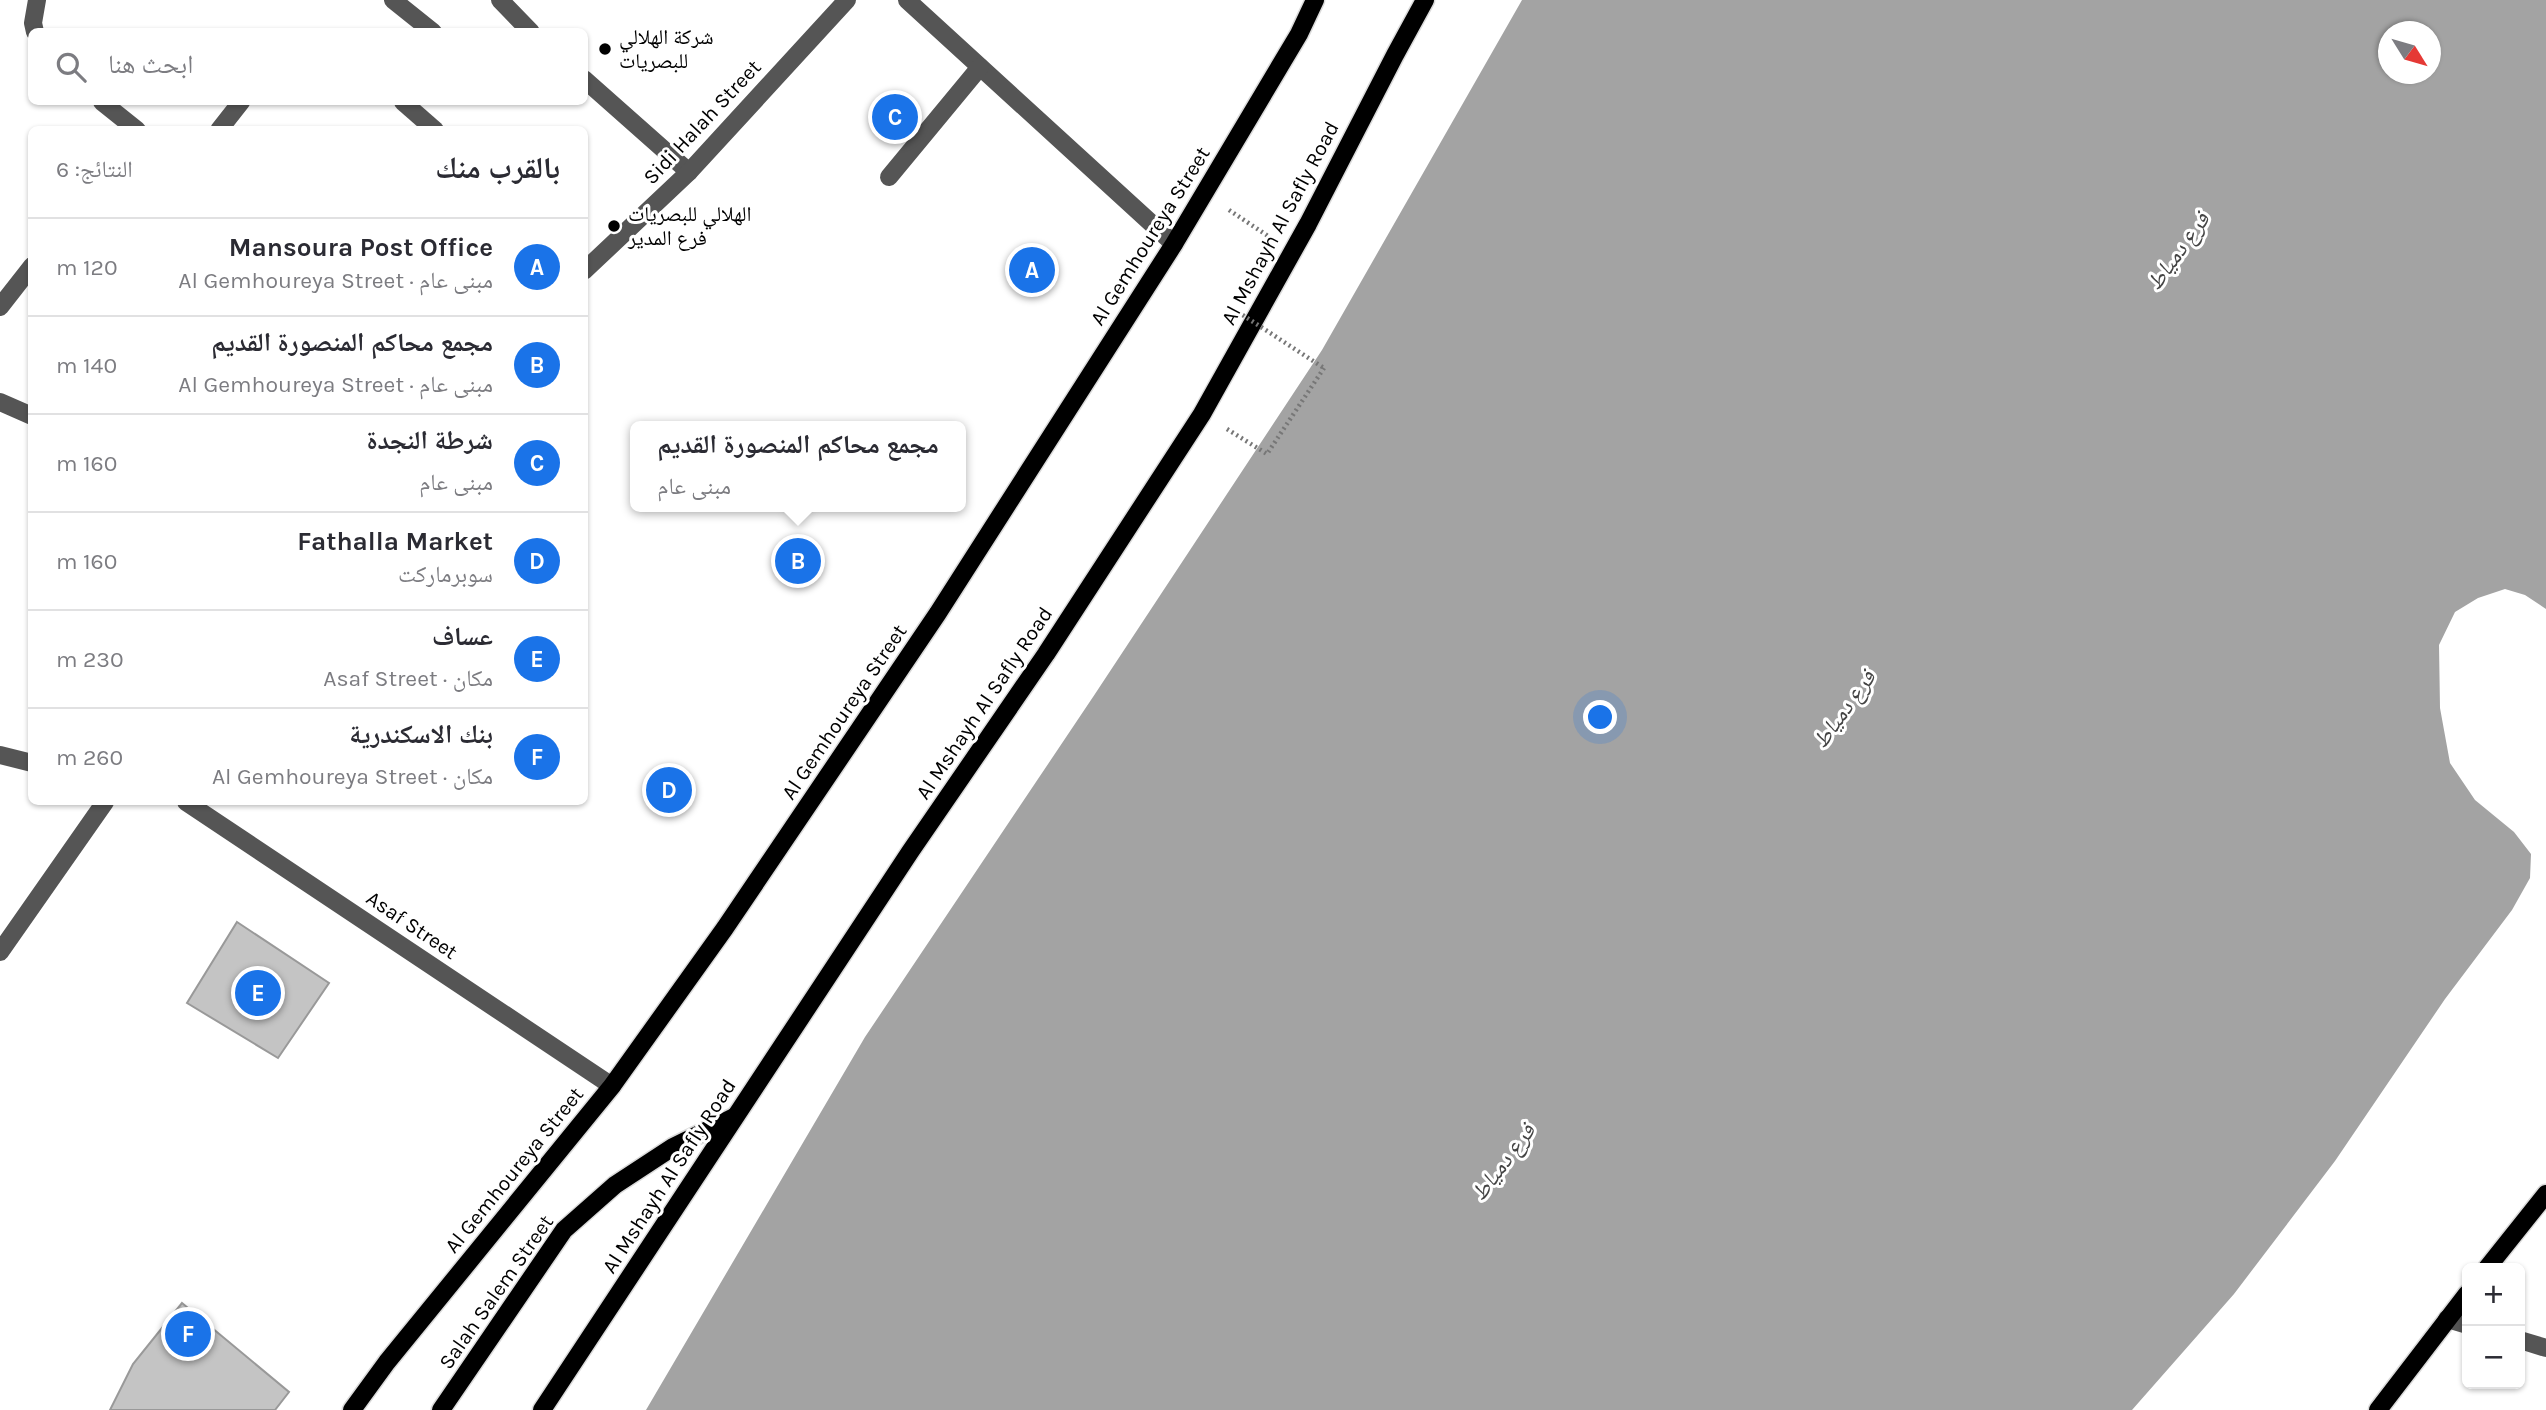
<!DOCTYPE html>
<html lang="ar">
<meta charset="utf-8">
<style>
:root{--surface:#fff;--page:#f2f2f3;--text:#2b2b33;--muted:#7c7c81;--line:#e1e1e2;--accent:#1a73e8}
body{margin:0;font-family:Karla,"Noto Naskh Arabic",sans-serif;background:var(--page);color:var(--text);direction:rtl}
.controls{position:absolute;right:21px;bottom:21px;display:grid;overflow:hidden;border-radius:10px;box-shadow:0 2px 5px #0004}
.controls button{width:63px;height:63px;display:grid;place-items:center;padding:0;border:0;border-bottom:2px solid var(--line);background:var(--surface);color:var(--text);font:35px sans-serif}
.compass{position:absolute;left:2378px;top:21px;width:63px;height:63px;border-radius:50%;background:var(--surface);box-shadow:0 2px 5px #0004;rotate:127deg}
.you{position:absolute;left:1601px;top:718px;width:24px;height:24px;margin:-18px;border:5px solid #fff;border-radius:50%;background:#1a73e8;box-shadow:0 0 0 10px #1a73e833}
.badge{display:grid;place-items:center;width:46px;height:46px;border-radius:50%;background:var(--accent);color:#fff;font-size:23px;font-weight:700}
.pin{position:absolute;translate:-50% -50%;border:4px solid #fff;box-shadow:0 2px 7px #0006}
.popup{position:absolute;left:630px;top:421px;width:336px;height:91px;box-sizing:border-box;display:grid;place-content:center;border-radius:10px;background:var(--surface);filter:drop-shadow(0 2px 5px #0005);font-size:23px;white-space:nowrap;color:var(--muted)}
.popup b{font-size:26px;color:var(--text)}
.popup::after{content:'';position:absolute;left:50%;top:100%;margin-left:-14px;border:14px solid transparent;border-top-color:var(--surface)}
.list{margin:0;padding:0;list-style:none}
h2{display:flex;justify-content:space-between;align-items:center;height:91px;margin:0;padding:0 28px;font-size:30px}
h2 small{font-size:23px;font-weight:400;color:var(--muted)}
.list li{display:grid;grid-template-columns:46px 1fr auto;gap:21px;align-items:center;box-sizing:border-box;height:98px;padding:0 28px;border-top:2px solid var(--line)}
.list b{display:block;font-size:26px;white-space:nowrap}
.list p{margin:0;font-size:23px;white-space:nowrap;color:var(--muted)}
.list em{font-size:23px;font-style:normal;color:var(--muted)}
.icon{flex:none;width:38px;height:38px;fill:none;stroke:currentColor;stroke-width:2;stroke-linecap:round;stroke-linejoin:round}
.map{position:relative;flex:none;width:2546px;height:1410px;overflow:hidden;direction:ltr}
.search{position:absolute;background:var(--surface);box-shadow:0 2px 5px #0004;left:28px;top:28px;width:560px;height:77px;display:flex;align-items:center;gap:18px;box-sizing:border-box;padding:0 24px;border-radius:10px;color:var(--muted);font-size:26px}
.panel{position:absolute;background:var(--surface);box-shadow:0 2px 5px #0004;left:28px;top:126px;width:560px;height:679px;border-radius:10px;direction:rtl}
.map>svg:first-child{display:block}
.water{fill:#a3a3a3;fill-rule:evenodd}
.building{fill:#c4c4c4;stroke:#999;stroke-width:2}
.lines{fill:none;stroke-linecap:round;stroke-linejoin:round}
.major-casing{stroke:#dbdbdb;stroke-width:21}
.path{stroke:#777;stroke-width:4.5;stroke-dasharray:2 3.5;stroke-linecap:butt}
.minor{stroke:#555;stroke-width:18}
.major{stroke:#000;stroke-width:18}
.path-bridge{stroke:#777;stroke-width:4.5;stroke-dasharray:2 3.5;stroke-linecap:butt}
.poi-dot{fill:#000;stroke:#fff;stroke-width:2.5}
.labels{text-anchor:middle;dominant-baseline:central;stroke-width:6;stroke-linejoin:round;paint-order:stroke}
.poi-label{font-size:21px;fill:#000;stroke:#fff;text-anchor:start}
.street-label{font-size:21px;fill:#000;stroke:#fff}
.water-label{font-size:23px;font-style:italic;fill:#444;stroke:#fff}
</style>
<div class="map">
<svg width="2546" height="1410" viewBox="0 0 2546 1410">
<rect width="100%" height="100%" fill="#fff"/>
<path class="water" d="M1522,0H2546V609L2525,595L2505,589L2478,598L2455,612L2439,645L2440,708L2450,763L2475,800L2514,832L2531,854L2530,878L2512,910L2445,999L2335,1161L2234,1294L2132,1410H646L865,1037L1095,694L1322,350ZM2388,32H2430V74H2388Z"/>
<g class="building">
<polygon points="237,922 329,983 278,1058 187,1003"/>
<polygon points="182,1303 289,1392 275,1410 110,1410 133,1364"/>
</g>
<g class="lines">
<g class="major-casing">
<g id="major">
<polyline points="2487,1268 2546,1194"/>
<polyline points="352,1410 387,1362 612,1086 725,928 938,613 1174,244 1299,34 1315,0"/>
<polyline points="441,1410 564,1230 615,1185 673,1147 734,1117"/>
<polyline points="542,1410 910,852 1046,654 1202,414 1308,224 1395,55 1425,0"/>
<polyline points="2378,1410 2467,1294"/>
</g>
</g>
<g class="path">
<polyline points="1229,210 1268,236"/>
<polyline points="1227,429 1267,454 1324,368"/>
</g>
<g class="minor">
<polyline points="393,0 433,32"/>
<polyline points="500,0 531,32"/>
<polyline points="907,0 1174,244"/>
<polyline points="35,32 33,23 37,0"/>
<polyline points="584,79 689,172"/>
<polyline points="102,102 137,130"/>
<polyline points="403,102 435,130"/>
<polyline points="219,130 241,102"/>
<polyline points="889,177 980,67"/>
<polyline points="584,271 689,172 847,0"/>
<polyline points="0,307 32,266"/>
<polyline points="0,402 32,416"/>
<polyline points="0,755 32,763"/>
<polyline points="186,802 612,1086"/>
<polyline points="0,952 105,802"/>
<polyline points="2447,1319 2467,1325"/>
<polyline points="2520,1340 2546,1348"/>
</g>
<use href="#major" class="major"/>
<polyline class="path-bridge" points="1238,312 1324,368"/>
</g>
<g class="poi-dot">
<circle cx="605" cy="49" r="7"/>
<circle cx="614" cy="226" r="7"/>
</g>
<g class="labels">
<g class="poi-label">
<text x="619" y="37">شركة الهلالي<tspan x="619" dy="24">للبصريات</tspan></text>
<text x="628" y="214">الهلالي للبصريات<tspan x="628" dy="24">فرع المدير</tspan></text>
</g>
<g class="street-label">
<text transform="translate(702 122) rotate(-47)">Sidi Halah Street</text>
<text transform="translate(1280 223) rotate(-62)">Al Mshayh Al Safly Road</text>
<text transform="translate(1150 236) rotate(-58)">Al Gemhoureya Street</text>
<text transform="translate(984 703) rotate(-56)">Al Mshayh Al Safly Road</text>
<text transform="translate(844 712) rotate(-56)">Al Gemhoureya Street</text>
<text transform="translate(412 925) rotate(34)">Asaf Street</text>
<text transform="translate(514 1170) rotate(-51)">Al Gemhoureya Street</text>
<text transform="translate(669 1176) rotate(-57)">Al Mshayh Al Safly Road</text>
<text transform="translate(496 1292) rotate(-55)">Salah Salem Street</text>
</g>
<g class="water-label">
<text transform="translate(2178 251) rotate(-54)">فرع دمياط</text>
<text transform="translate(1844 709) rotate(-54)">فرع دمياط</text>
<text transform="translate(1503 1162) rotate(-53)">فرع دمياط</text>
</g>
</g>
</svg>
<div class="controls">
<button>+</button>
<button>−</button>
</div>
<svg class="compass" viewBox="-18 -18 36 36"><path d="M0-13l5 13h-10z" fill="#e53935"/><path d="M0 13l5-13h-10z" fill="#7c7c81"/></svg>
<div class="you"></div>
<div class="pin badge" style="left:1032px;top:270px">A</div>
<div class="pin badge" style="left:798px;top:561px">B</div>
<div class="popup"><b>مجمع محاكم المنصورة القديم</b>مبنى عام</div>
<div class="pin badge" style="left:895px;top:117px">C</div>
<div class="pin badge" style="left:669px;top:790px">D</div>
<div class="pin badge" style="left:258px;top:993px">E</div>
<div class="pin badge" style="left:188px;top:1334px">F</div>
<div class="search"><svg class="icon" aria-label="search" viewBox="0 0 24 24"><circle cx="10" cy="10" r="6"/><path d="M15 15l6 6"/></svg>ابحث هنا</div>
<section class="panel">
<h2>بالقرب منك<small>النتائج: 6</small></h2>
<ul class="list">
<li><span class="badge">A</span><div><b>Mansoura Post Office</b><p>مبنى عام · Al Gemhoureya Street</p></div><em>120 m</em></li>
<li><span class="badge">B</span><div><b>مجمع محاكم المنصورة القديم</b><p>مبنى عام · Al Gemhoureya Street</p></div><em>140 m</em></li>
<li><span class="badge">C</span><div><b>شرطة النجدة</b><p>مبنى عام</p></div><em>160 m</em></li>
<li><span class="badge">D</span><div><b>Fathalla Market</b><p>سوبرماركت</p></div><em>160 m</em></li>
<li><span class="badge">E</span><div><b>عساف</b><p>مكان · Asaf Street</p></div><em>230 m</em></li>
<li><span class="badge">F</span><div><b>بنك الاسكندرية</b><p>مكان · Al Gemhoureya Street</p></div><em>260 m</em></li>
</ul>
</section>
</div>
